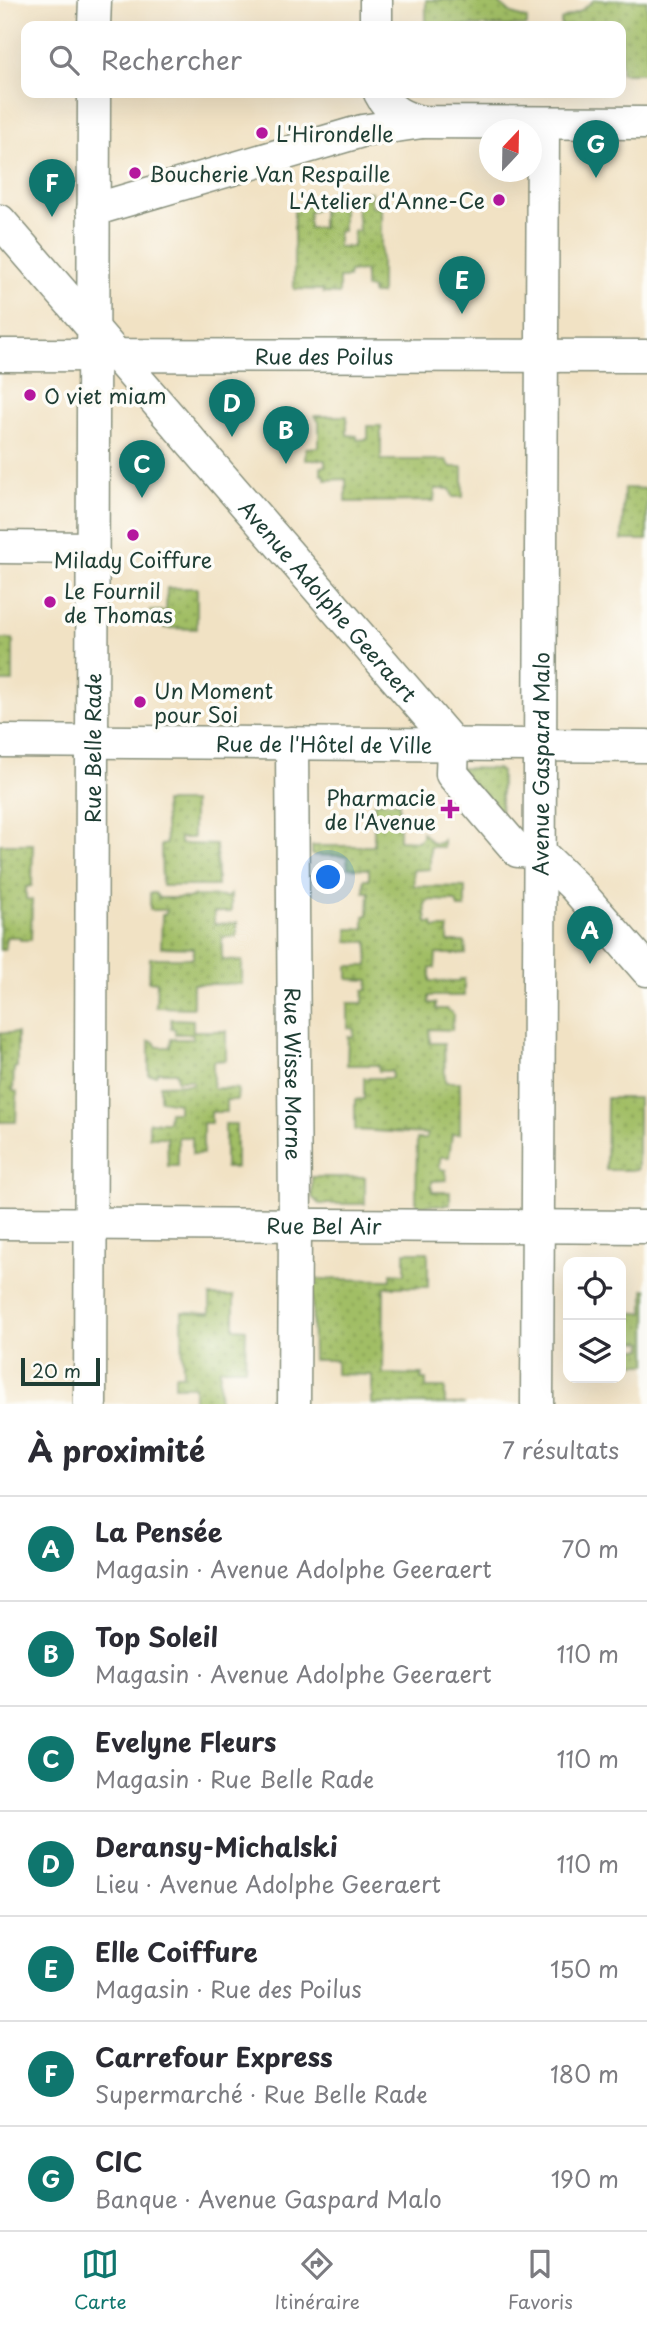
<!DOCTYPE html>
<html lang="fr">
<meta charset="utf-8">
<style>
:root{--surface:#fff;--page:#f7f7f7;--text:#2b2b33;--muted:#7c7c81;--line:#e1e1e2;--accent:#0f766e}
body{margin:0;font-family:"Playpen Sans",sans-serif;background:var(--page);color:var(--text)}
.controls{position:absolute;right:21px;bottom:21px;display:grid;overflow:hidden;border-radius:14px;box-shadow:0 7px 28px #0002}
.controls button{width:63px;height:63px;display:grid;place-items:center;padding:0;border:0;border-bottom:2px solid var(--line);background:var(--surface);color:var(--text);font:35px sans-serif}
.compass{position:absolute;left:479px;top:119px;width:63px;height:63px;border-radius:50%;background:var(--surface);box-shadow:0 7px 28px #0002;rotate:22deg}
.scale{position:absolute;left:21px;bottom:18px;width:79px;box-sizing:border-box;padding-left:7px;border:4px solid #1f3d34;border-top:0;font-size:19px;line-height:24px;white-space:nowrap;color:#1f3d34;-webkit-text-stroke:5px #fdfcf7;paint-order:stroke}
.you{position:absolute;left:329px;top:878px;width:24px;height:24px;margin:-18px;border:5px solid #fff;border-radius:50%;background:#1a73e8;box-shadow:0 0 0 10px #1a73e833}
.badge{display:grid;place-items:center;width:46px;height:46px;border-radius:50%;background:var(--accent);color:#fff;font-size:23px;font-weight:700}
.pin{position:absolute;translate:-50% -58px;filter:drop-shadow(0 2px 4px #0008)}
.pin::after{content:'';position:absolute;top:37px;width:24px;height:21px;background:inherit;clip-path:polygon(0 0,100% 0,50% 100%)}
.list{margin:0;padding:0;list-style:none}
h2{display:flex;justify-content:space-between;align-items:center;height:91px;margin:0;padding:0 28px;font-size:30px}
h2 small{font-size:23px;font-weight:400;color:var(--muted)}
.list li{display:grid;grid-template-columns:46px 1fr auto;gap:21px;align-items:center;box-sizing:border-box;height:105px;padding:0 28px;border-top:2px solid var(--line)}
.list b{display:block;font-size:26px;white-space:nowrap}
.list p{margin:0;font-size:23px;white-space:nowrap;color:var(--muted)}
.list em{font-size:23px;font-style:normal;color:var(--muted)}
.icon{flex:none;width:38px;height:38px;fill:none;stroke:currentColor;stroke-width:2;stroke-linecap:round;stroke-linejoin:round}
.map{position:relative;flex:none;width:647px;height:1404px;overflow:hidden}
.search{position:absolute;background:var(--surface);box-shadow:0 7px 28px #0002;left:21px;right:21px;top:21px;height:77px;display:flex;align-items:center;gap:18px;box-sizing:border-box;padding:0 24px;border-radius:14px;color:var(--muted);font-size:26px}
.sheet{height:826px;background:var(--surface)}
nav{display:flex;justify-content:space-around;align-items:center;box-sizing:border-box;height:98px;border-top:2px solid var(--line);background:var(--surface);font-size:19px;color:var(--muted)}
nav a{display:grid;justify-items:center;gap:4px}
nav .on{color:var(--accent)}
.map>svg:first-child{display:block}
.grass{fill:url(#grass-dots);stroke:#607e4c;stroke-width:2}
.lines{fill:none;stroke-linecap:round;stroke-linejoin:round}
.minor-casing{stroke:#88907c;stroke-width:35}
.minor{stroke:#fff;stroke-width:32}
.poi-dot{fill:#b5179e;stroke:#fdfcf7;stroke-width:2.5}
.labels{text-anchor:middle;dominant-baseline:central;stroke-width:7;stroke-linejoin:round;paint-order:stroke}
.poi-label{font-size:21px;fill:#1f3d34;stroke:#fdfcf7;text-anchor:start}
.street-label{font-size:21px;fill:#1f3d34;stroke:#fdfcf7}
</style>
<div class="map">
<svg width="647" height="1404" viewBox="0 0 647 1404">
<defs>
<pattern id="grass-dots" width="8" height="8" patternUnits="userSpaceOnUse" patternTransform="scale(1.75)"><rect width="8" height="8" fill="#a1be65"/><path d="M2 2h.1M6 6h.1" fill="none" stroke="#839c54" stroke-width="1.8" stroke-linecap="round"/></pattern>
</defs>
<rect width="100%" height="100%" fill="#fdfcf7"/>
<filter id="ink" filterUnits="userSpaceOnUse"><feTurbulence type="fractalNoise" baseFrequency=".0143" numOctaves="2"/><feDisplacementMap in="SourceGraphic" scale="14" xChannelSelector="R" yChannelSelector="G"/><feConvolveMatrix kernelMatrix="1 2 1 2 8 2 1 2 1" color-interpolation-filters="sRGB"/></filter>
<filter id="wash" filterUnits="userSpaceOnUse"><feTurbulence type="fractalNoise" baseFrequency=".00686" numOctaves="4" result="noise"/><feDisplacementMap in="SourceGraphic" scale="28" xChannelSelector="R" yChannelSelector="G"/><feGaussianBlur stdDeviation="1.57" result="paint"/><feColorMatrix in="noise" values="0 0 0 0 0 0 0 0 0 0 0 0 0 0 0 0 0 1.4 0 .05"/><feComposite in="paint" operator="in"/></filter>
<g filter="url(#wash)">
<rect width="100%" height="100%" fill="#f1e2c4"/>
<g class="grass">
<polygon points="426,0 495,0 512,14 527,19 527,26 426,26"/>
<polygon points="594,0 647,0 647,73 621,73 621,26 561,26 561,20 579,12"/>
<polygon points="343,189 343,231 338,231 338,247 353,247 354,231 359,231 356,192 371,192 371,206 376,208 377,206 381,206 381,294 372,294 372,289 365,288 365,271 349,272 348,278 339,278 339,294 323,293 323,290 294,289 294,205 317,205 316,209 309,212 309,228 322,228 322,209 326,209 326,205 330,205 331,192"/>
<polygon points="315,416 347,416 347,435 357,436 357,440 368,439 368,426 381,426 381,460 446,460 451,467 463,467 463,497 453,497 450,489 435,489 434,501 346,502 346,479 325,480 325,475 321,475 321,467 325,466 325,460 305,460 306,448 319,447 319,422"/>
<polygon points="624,488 647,489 647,540 622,540"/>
<polygon points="167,588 197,588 197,629 164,628 163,616 150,616 150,611 166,611"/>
<rect x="0" y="639" width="13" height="43"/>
<polygon points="458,768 497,769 501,772 501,819"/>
<polygon points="164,802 193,802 193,838 180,838 180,844 216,845 217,886 162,886 161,845 166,844"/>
<polygon points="374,802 399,802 399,840 418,841 422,836 422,832 432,843 440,843 443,840 443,847 430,847 430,869 413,870 414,886 465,887 465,908 458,908 456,901 428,900 425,904 427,923 433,923 434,928 448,928 448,942 465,942 466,954 436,954 435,968 430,968 430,981 459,982 460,979 464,979 464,996 429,996 429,1003 436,1003 436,1009 447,1009 453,1014 452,1030 429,1029 430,1043 444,1043 445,1082 460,1082 460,1134 452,1134 449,1157 440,1157 440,1169 446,1170 446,1180 432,1181 432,1192 450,1192 450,1205 416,1205 417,1139 426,1139 427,1134 355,1130 355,1100 364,1099 364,1078 392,1078 392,1071 379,1071 378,1065 347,1065 348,1037 353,1037 354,1029 348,1028 348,1003 363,1003 364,990 368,990 369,980 348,979 348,966 368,966 368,942 348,941 348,929 364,929 364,916 368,915 369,892 364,892 364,879 369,879 369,869 348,868 347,856 312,855 312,846 374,846"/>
<polygon points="0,844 33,844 32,886 26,887 26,899 32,900 31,940 20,940 20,937 6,937 5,950 0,950"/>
<polygon points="150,893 155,893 159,898 193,898 193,896 228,897 231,894 231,912 214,912 214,924 237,923 237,937 222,937 222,960 242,961 242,984 193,984 193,1008 156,1007 157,982 149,981 150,958 193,958 193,948 161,947 162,915 166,914 167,910 150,910"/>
<polygon points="171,1019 193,1020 193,1031 226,1031 226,1060 213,1061 213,1088 238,1089 237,1100 226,1100 226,1112 211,1112 211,1123 203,1123 203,1154 192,1154 192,1137 178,1137 178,1166 168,1166 167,1137 149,1137 149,1122 168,1122 169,1112 178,1112 178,1103 160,1100 160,1085 193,1084 192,1080 177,1080 176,1072 158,1072 156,1075 149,1075 149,1041 154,1042 157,1047 170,1047 171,1039 193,1039 192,1034 175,1034 175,1029 171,1028"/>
<polygon points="0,1033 17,1033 17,1067 14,1068 13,1091 17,1092 16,1122 0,1122"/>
<polygon points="607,1098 638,1098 638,1170 606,1170"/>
<rect x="225" y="1124" width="11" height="44"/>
<polygon points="312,1177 365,1177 365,1204 319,1204 312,1197"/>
<polygon points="405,1252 428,1252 428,1287 384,1287 383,1374 422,1375 421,1380 426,1380 426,1388 445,1388 445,1404 465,1404 372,1404 372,1375 336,1374 336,1360 313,1360 312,1279 391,1280 391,1273 405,1274"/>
<polygon points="644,1289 647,1289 647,1364 623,1364 624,1353 628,1353 628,1349 643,1349 644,1342 631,1341 630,1337 621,1337 621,1313 644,1313"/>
<polygon points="210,1296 234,1296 234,1328 246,1329 245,1368 220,1368 219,1404 194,1404 194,1386 175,1386 175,1375 183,1375 182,1312 210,1313"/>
</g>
</g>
<g filter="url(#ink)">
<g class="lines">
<g class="minor-casing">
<g id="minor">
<polyline points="94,26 95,0"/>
<polyline points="376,26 376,0"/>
<path d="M380,93C389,111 403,118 422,122L647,123"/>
<polyline points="93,210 362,131 422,122"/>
<path id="s1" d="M0,221L453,744L452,774L518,851L539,852L574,886L647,970"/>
<path id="s2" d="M0,355L647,356"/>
<polyline points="0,547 92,548"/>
<path id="s3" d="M0,741L647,746"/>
<path id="s4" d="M292,743L295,1225L294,1404"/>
<path id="s5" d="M0,1223L647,1227"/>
<path id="s6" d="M90,1404L94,93"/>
<path id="s7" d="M537,1404L543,123"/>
</g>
</g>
<use href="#minor" class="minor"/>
</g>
</g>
<g class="poi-dot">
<circle cx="262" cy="133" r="7"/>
<circle cx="135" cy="173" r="7"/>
<circle cx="499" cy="200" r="7"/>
<circle cx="30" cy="395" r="7"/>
<circle cx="133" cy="535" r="7"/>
<circle cx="50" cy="602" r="7"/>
<circle cx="140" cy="702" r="7"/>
<path d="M446.5 798.5h7v7h7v7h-7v7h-7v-7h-7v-7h7z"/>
</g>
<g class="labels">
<g class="poi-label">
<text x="276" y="133">L'Hirondelle</text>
<text x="149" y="173">Boucherie Van Respaille</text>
<text x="485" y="200" text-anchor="end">L'Atelier d'Anne-Ce</text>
<text x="44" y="395">O viet miam</text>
<text x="133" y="559" text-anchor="middle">Milady Coiffure</text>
<text x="64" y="590">Le Fournil<tspan x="64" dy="24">de Thomas</tspan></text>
<text x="154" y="690">Un Moment<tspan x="154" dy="24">pour Soi</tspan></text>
<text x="436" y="797" text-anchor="end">Pharmacie<tspan x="436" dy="24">de l'Avenue</tspan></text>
</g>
<g class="street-label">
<text stroke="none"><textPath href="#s2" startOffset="324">Rue des Poilus</textPath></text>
<text stroke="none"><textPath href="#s1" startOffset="502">Avenue Adolphe Geeraert</textPath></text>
<text stroke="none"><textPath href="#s3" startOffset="324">Rue de l'Hôtel de Ville</textPath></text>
<text stroke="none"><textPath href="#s6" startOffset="656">Rue Belle Rade</textPath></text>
<text stroke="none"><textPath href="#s7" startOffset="640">Avenue Gaspard Malo</textPath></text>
<text stroke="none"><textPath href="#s4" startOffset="331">Rue Wisse Morne</textPath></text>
<text stroke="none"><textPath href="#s5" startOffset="324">Rue Bel Air</textPath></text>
</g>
</g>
</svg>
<div class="controls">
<button><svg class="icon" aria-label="locate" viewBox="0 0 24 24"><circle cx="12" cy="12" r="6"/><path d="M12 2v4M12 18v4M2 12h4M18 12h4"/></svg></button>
<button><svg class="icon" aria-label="layers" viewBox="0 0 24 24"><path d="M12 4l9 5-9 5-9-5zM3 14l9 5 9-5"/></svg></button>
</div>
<svg class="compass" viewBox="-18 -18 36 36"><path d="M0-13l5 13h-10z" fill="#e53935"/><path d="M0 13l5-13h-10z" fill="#7c7c81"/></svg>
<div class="scale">20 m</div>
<div class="you"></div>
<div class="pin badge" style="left:590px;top:964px">A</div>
<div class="pin badge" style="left:286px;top:464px">B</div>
<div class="pin badge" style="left:142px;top:498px">C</div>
<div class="pin badge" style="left:232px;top:437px">D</div>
<div class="pin badge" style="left:462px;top:314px">E</div>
<div class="pin badge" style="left:52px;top:217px">F</div>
<div class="pin badge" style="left:596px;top:178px">G</div>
<div class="search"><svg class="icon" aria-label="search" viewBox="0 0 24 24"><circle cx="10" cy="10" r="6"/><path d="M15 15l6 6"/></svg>Rechercher</div>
</div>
<section class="sheet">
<h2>À proximité<small>7 résultats</small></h2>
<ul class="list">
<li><span class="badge">A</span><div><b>La Pensée</b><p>Magasin · Avenue Adolphe Geeraert</p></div><em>70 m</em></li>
<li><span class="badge">B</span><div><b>Top Soleil</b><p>Magasin · Avenue Adolphe Geeraert</p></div><em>110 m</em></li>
<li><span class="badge">C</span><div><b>Evelyne Fleurs</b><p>Magasin · Rue Belle Rade</p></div><em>110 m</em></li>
<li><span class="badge">D</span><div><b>Deransy-Michalski</b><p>Lieu · Avenue Adolphe Geeraert</p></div><em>110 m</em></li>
<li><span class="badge">E</span><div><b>Elle Coiffure</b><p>Magasin · Rue des Poilus</p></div><em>150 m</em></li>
<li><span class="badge">F</span><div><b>Carrefour Express</b><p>Supermarché · Rue Belle Rade</p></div><em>180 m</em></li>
<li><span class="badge">G</span><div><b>CIC</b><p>Banque · Avenue Gaspard Malo</p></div><em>190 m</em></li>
</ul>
</section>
<nav>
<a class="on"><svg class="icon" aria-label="map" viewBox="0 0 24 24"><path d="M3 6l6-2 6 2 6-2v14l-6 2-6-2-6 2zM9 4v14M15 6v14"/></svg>Carte</a>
<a><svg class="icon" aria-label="directions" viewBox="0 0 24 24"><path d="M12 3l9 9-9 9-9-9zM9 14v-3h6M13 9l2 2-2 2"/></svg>Itinéraire</a>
<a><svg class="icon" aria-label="saved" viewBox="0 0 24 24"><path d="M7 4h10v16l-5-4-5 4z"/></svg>Favoris</a>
</nav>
